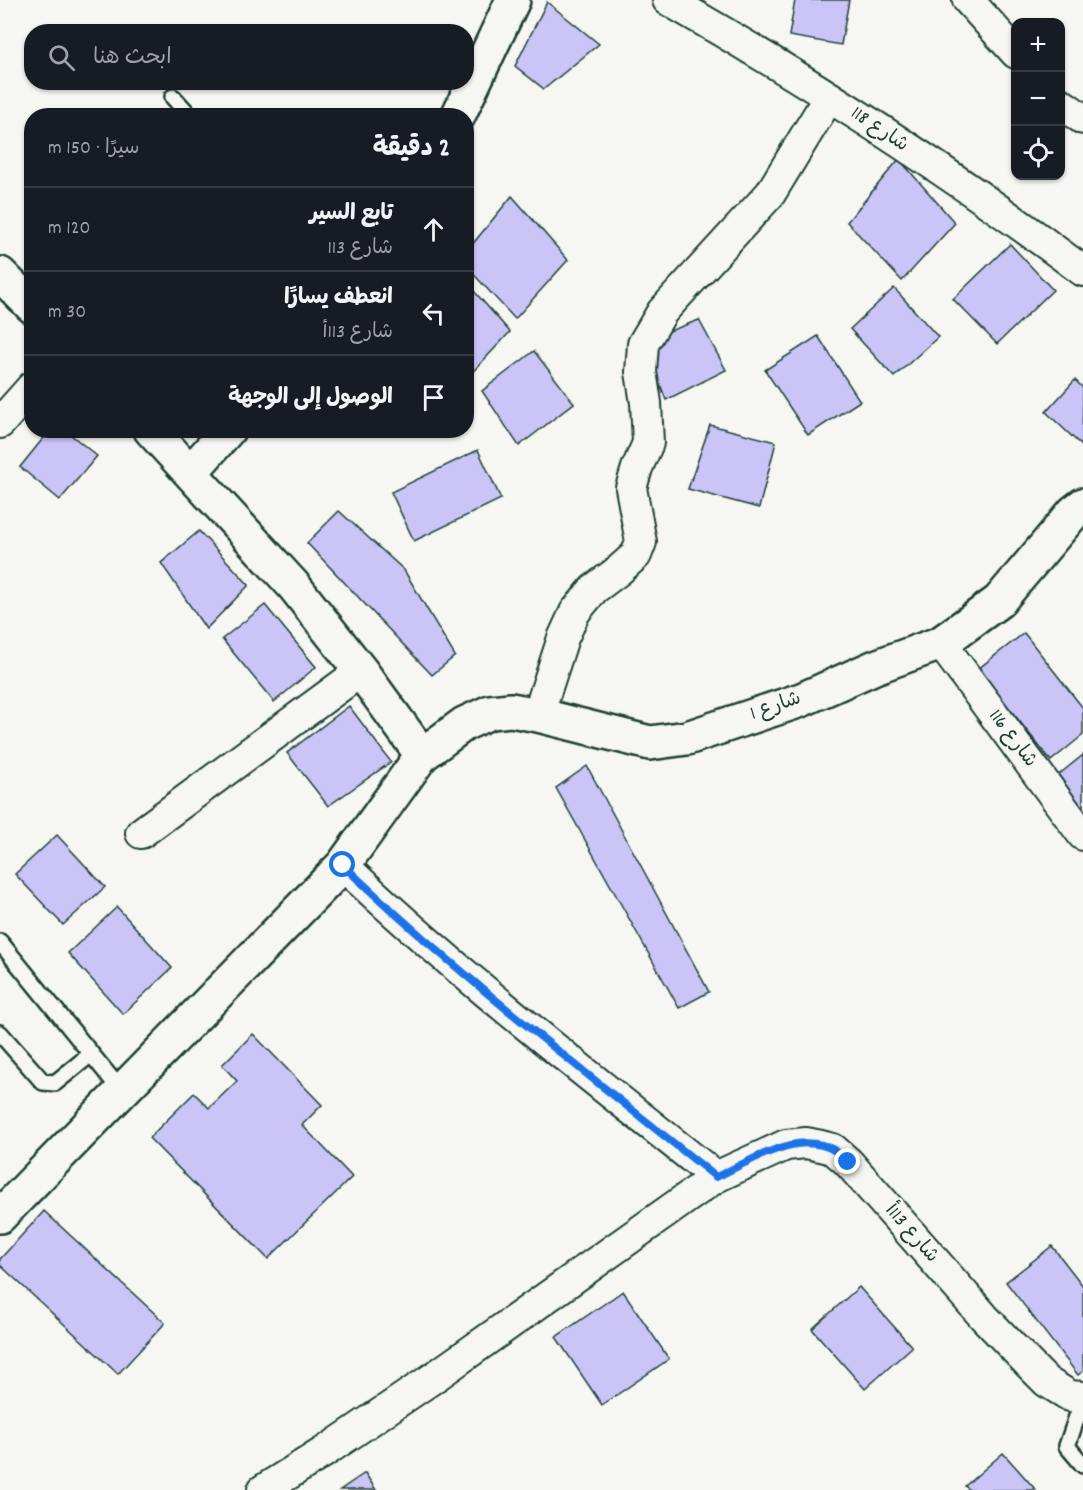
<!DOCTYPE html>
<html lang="ar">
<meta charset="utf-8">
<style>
:root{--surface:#171b24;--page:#20242c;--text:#f1f3f6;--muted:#9ea1a6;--line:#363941}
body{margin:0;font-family:Dekko,"Playpen Sans Arabic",sans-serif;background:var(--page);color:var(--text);direction:rtl}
.controls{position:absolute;right:18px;top:18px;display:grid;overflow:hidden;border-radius:12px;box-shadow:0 2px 4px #0004}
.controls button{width:54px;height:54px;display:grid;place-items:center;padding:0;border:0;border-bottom:2px solid var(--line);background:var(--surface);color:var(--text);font:30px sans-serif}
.stop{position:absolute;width:18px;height:18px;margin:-14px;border:4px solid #1a73e8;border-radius:50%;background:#fff}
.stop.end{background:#1a73e8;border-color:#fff;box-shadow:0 2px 6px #0008}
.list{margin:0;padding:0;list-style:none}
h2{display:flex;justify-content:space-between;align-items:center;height:78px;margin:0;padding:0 24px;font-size:26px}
h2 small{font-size:20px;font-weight:400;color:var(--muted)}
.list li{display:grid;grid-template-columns:39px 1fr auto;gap:18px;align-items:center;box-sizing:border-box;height:84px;padding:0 24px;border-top:2px solid var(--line)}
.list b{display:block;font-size:22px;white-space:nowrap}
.list p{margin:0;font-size:20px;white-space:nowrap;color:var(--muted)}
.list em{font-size:20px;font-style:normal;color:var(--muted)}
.icon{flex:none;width:33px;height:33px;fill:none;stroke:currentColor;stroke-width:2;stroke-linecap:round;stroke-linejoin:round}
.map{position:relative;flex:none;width:1083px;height:1490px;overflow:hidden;direction:ltr}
.search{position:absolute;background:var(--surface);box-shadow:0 2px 4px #0004;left:24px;top:24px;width:450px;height:66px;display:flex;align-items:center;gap:15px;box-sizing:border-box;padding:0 21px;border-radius:24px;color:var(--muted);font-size:22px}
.panel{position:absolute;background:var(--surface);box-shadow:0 2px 4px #0004;left:24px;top:108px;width:450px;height:330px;border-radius:24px;direction:rtl}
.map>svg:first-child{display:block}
.building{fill:#cac4f7;stroke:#1f3d34;stroke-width:1.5}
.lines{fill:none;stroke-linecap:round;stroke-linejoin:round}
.service-casing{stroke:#1f3d34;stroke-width:20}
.minor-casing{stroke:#1f3d34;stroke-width:34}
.tertiary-casing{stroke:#1f3d34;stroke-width:38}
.secondary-casing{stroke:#1f3d34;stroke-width:38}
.service{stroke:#f6f6f2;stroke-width:15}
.minor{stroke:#f6f6f2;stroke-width:30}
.tertiary{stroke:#f6f6f2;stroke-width:33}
.secondary{stroke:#f6f6f2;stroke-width:33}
.route{stroke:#1a73e8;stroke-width:8}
.labels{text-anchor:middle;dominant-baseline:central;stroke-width:4.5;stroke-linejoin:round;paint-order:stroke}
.street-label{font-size:20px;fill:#1f3d34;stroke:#f6f6f2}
</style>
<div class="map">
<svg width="1083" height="1490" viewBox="0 0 1083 1490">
<rect width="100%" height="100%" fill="#f6f6f2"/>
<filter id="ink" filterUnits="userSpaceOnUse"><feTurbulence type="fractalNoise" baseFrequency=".0167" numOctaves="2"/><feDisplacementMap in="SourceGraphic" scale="12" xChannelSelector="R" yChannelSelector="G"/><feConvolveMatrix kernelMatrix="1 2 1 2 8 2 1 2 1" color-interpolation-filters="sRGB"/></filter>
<g filter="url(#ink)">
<g class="building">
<polygon points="795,0 849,0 841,45 789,36"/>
<polygon points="547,2 599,44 544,89 515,66"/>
<polygon points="899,159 955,223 902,281 847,222"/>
<polygon points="512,196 568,260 515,319 466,266 466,252"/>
<polygon points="1010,244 1053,290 997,344 953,299"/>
<polygon points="466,282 510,332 466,379"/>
<polygon points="894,288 938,337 894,377 850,329"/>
<polygon points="699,320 726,370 666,400 651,360 664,333"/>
<polygon points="818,336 860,401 808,435 765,370"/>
<polygon points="534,351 574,403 519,446 482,391"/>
<polygon points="1075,380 1083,388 1082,446 1046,412"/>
<polygon points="710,425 776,442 759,508 688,489"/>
<polygon points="50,430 65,430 97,456 60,500 20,467"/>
<polygon points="478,450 501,499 414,541 391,492"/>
<polygon points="339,511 404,570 455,656 432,675 307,543"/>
<polygon points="199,531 249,585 206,629 161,563"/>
<polygon points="265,605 316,667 274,702 222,639"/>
<polygon points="1024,633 1083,708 1083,735 1051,761 978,669"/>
<polygon points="349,706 391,762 328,806 287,753"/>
<polygon points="1083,755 1083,809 1057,776"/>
<polygon points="587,766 709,992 679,1008 556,788"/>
<polygon points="57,835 105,887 63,925 15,874"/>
<polygon points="117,907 172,968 123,1014 68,953"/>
<polygon points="253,1034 322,1105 302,1125 352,1177 268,1259 149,1138 194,1093 209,1108 237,1081 222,1065"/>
<polygon points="44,1211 165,1323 118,1374 0,1265 0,1259"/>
<polygon points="1052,1246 1083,1286 1083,1371 1078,1375 1006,1282"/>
<polygon points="859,1287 912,1347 865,1389 812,1329"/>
<polygon points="623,1291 669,1359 602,1405 556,1337"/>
<polygon points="1003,1453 1036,1490 969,1490 965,1486"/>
<polygon points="365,1473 376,1490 340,1490"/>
</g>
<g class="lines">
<g class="service-casing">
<g id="service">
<polyline points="173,97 190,116"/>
<polyline points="0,942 123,1093"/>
<polyline points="0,1033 43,1082 55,1083 91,1054"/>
<polyline points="1083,1399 1067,1446 1083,1465"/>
</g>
</g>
<g class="minor-casing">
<g id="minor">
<path d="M668,0C811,82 951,172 1083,271"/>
<polyline points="968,0 1016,53"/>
<polyline points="1060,103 1083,119"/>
<polyline points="0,423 32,387"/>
<polyline points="941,643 1083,835"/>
<polyline points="538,715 563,638 575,612 594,589 618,571 636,555 641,542 631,488 637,468 648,443 646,403 641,372 643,344 662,312 770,194 829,97"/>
<polyline points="141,833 361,671"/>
<path d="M343,865C460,977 589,1075 716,1177"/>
<polyline points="263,1490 324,1452 436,1376 716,1177 786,1145 806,1143 821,1146 833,1149 848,1162 984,1317 1029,1364 1047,1382 1070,1396 1083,1397"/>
</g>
</g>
<g class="tertiary-casing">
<polyline id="tertiary" points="422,755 464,724 490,712 511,710 538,715 650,743 687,738 801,700 875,667 941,643 999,601 1074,512 1083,505"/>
</g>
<g class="secondary-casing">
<g id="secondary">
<polyline points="458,116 513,0"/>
<polyline points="0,274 32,306"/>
<polyline points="191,472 228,430"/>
<polyline points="0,1216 343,865 422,755 361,671 294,586 151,430"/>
</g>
</g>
<use href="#service" class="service"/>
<use href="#minor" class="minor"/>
<use href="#tertiary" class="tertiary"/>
<use href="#secondary" class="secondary"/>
</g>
</g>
<g class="lines" filter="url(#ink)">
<path class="route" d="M343,865C460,977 589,1075 716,1177C749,1162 798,1129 834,1150C839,1153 844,1158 848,1162"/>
</g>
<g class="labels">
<g class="street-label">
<text transform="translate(879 130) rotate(34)">شارع 118</text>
<text transform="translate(776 707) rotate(-19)">شارع 1</text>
<text transform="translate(1012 739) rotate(53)">شارع 116</text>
<text transform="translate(911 1234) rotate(49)">شارع 113أ</text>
</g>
</g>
</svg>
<div class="controls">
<button>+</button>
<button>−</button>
<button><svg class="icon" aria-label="locate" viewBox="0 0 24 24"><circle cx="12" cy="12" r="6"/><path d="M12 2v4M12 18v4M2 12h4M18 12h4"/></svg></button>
</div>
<div class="stop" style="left:343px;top:865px"></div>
<div class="stop end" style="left:848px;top:1162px"></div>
<div class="search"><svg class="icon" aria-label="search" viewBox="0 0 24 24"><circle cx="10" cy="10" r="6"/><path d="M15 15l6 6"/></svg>ابحث هنا</div>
<section class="panel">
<h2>2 دقيقة<small>سيرًا · 150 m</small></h2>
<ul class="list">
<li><svg class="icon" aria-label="ahead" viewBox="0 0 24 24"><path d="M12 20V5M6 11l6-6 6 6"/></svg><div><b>تابع السير</b><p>شارع 113</p></div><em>120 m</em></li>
<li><svg class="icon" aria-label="left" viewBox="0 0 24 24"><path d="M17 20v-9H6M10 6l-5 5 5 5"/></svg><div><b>انعطف يسارًا</b><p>شارع 113أ</p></div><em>30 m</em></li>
<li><svg class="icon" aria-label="arrive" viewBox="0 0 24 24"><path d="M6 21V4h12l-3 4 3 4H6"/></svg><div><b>الوصول إلى الوجهة</b></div></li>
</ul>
</section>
</div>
